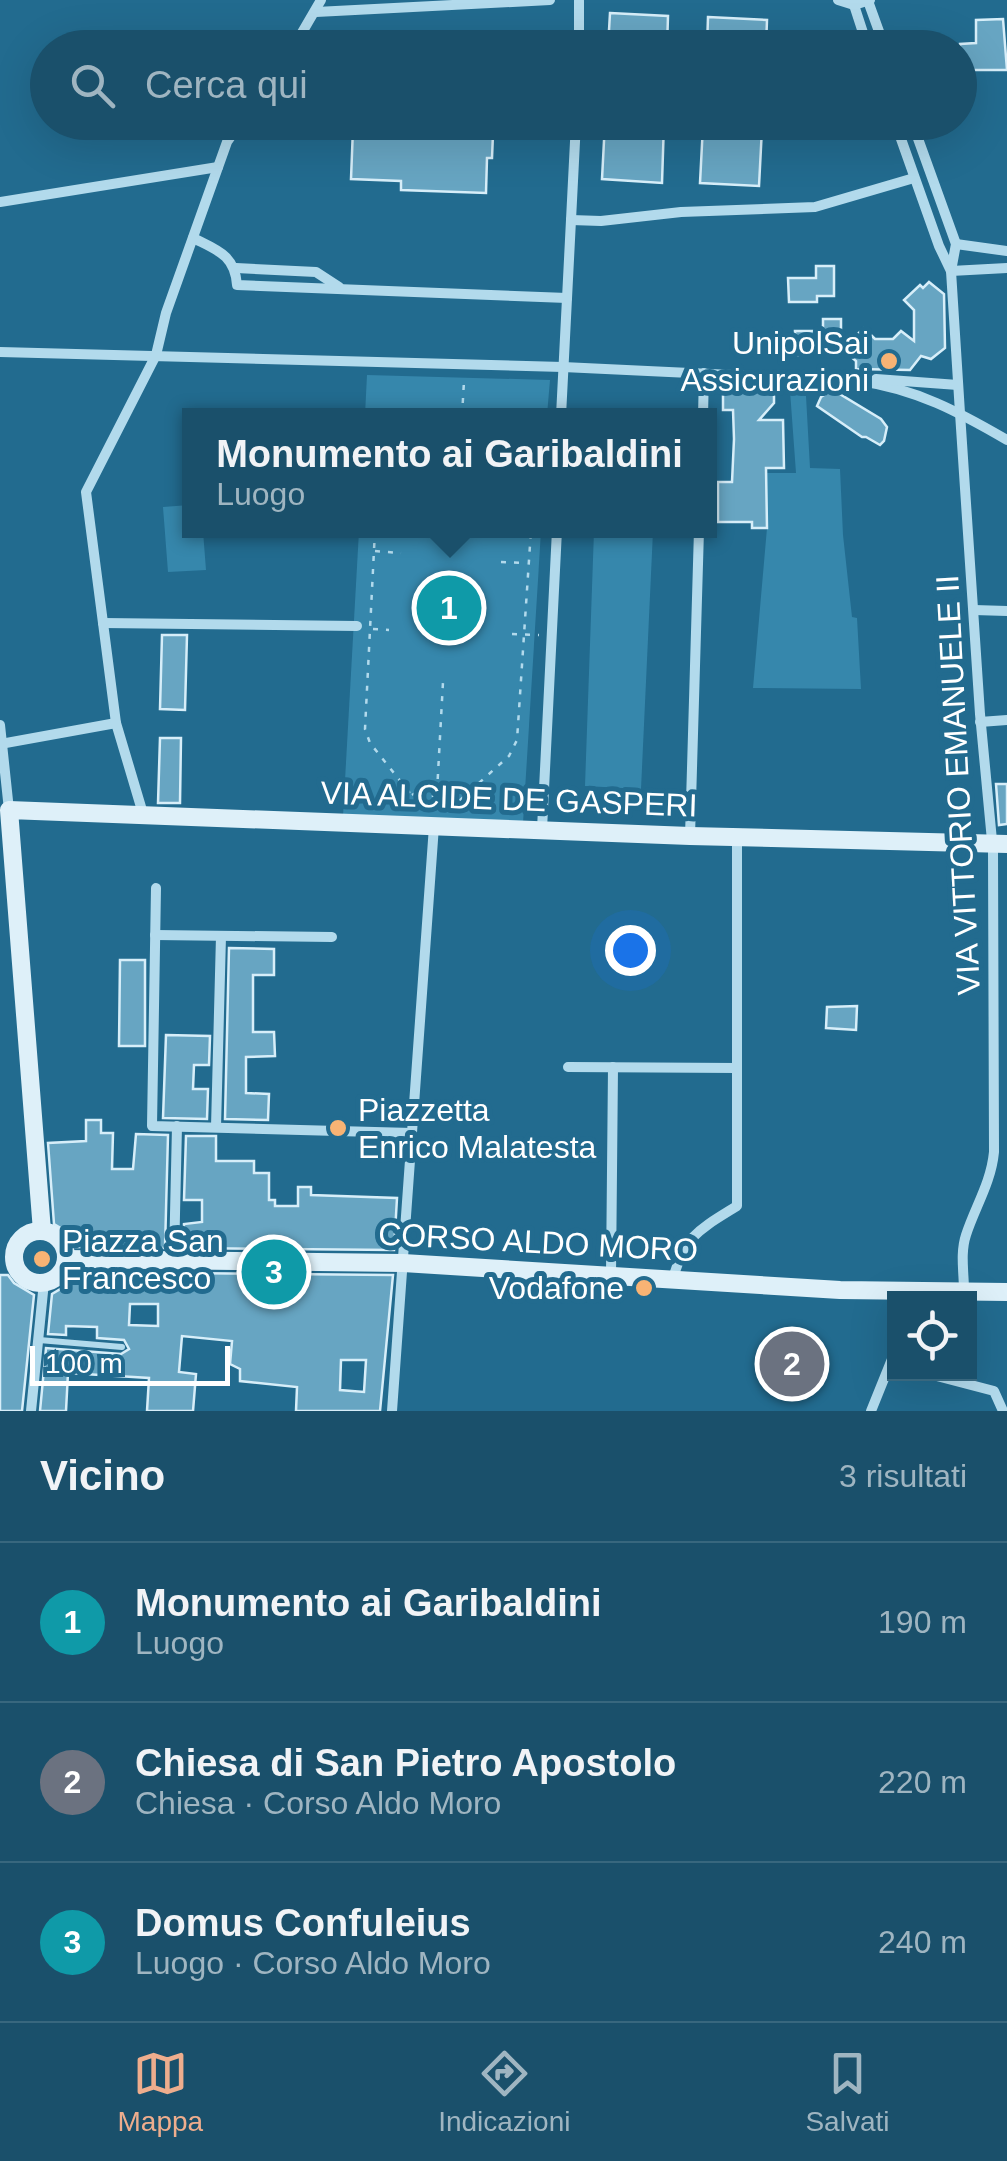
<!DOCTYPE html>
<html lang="it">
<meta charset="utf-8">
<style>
:root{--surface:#1a506b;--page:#235771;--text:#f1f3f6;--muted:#9fb5c1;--line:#38677e;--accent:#eead8d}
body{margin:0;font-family:Arial,sans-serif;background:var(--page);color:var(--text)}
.controls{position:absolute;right:30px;bottom:30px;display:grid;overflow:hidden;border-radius:0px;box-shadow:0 10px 40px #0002}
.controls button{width:90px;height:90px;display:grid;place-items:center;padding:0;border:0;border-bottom:2px solid var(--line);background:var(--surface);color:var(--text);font:50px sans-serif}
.scale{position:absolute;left:30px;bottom:25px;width:200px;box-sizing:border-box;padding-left:10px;border:5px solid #fff;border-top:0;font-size:28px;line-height:35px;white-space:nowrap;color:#fff;-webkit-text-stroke:8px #226b8f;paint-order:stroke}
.you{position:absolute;left:630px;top:950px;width:35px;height:35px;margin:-25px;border:8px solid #fff;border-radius:50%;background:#1a73e8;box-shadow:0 0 0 15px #1a73e833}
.badge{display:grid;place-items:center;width:65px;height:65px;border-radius:50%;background:var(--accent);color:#fff;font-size:32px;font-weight:700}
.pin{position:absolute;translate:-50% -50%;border:5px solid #fff;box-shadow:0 2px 10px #0006}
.popup{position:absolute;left:182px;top:408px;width:535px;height:130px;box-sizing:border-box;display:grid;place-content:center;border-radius:0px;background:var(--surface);filter:drop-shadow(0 2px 8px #0005);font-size:32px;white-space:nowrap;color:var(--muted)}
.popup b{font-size:38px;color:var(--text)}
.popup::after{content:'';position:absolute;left:50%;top:100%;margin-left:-20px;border:20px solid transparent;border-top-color:var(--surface)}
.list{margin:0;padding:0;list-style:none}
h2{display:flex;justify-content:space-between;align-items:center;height:130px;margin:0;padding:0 40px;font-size:42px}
h2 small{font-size:32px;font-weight:400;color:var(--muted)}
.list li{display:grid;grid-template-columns:65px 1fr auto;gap:30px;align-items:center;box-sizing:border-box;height:160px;padding:0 40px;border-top:2px solid var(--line)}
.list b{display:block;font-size:38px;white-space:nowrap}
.list p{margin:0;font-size:32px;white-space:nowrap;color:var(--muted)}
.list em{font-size:32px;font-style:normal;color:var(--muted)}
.icon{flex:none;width:55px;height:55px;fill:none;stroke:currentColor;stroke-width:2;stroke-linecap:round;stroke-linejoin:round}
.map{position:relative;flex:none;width:1007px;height:1411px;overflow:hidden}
.search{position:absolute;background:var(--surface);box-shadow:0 10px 40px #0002;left:30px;right:30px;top:30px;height:110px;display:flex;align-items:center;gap:25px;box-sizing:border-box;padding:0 35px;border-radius:55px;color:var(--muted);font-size:38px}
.sheet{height:610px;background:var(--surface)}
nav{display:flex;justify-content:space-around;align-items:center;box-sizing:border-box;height:140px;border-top:2px solid var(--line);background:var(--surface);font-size:28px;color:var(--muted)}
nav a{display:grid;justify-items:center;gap:5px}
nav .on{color:var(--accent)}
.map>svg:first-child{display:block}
.green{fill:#3687ac}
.building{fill:#67a5c2;stroke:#d7eef9;stroke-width:2.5;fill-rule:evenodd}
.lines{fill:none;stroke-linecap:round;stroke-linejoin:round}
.path{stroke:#b2daec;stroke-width:2.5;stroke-dasharray:5 8;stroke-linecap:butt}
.service{stroke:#b2daec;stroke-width:6}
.minor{stroke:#b2daec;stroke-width:10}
.secondary{stroke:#def0f9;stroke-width:18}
.poi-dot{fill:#f8b374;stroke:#226b8f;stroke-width:4}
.labels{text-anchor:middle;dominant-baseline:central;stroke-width:10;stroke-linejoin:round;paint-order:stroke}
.poi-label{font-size:32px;fill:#fff;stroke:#226b8f;text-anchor:end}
.street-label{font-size:32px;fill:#fff;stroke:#226b8f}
</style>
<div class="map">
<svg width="1007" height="1411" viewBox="0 0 1007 1411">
<rect width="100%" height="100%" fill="#226b8f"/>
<g class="green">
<polygon points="367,375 550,380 547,415 365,415"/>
<polygon points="789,377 805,378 810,468 840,469 843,535 852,617 857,618 861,689 753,688 767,528 766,473 796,473"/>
<polygon points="189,505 189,530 203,531 206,570 168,572 163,507"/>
<polygon points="359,531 541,531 523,823 343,816"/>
<polygon points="594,531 653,531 641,789 585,786"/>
</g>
<g class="building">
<polygon points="610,13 668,16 667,48 608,48"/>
<polygon points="708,17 767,20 766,48 707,48"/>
<polygon points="1003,19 1007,70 960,70 960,44 976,43 976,20"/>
<polygon points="387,122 423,122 423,131 493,134 492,158 487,158 486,193 401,190 401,181 351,179 353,128 387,129"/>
<polygon points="605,122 664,122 662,183 602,179"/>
<polygon points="703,125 762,128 759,186 700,183"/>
<polygon points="816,266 834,266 834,296 817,296 817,302 789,302 788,278 816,278"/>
<polygon points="929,282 944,294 945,348 931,359 921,356 910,370 856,369 856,361 842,349 864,328 875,339 893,339 901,331 914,341 914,310 904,300 920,285 923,288"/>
<polygon points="823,319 841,319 841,349 824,349 824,355 796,355 795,331 823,331"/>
<polygon points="723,386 774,386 774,403 759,420 783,420 784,468 766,468 767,528 752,528 752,522 718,522 718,482 732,482 734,439 733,410 723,410"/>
<polygon points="829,392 838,393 881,419 887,427 884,441 880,445 866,437 862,437 817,406 821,397"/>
<polygon points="162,635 187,635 185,710 160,709"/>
<polygon points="160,738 181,738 180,803 158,803"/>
<polygon points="996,784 1007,784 1007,824 999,825"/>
<polygon points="229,948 274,949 274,975 253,975 253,1032 274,1032 275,1056 246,1057 246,1093 269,1094 268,1120 225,1119"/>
<polygon points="120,960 145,960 145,1046 119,1046"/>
<polygon points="857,1006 856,1030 826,1028 827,1007"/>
<polygon points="166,1035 210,1036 209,1065 194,1065 193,1089 208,1089 207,1119 163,1118"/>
<polygon points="86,1120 101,1120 101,1133 113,1133 112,1169 133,1169 136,1134 168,1135 165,1248 75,1247 67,1232 54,1224 48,1143 86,1141"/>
<polygon points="186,1136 216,1136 216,1161 254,1161 254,1173 269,1173 269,1200 275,1200 275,1206 298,1206 298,1187 311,1187 311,1195 397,1198 394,1250 183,1248 184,1224 202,1222 202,1200 184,1200"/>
<path d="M75,1272L393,1275L380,1411H296L297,1387L240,1381V1369L230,1364L232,1341L182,1336L179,1372L196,1374L193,1411H147L149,1378L68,1373L66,1411H40L46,1348L121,1354L129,1349L124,1340L97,1338V1327L66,1326V1335L48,1334L52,1294L67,1285ZM130,1304H158V1326L129,1325ZM341,1360H366L364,1392L340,1390Z"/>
<polygon points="0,1275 8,1275 14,1283 34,1295 22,1411 0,1411"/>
<polygon points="814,1347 815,1370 770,1372 769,1358 775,1349"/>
</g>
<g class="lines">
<g class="path">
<polyline points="462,416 464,381"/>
<polyline points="375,530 365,729 370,743 421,807"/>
<polyline points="375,551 401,553"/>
<polyline points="501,562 527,563"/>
<polyline points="373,629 389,630"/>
<polyline points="512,634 539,635"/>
<polyline points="437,792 443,682"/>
<path d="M412,795C426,786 447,787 460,798"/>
<polyline points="423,806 437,792 448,806"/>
<polyline points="450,809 509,756 517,740 531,530"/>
</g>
<polyline class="service" points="39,1340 122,1347"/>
<g class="minor">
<polyline points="838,0 854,5 870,0"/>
<polyline points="868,1 885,48"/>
<polyline points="854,5 868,48"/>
<polyline points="316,12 550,0"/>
<polyline points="293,48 321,0"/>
<polyline points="579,48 579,1"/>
<polyline points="895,122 939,246 951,271 1007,268"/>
<path d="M912,122L956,244L951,271L960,413L980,714L993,851L994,1152C991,1183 975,1207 966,1235C960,1253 964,1273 964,1291"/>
<polyline points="0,202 218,167"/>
<polyline points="571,220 601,221 681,212 815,207 914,178"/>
<path d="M193,238C217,250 235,255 237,285L567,298"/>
<polyline points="956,244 1007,251"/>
<polyline points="236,268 316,272 339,287"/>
<path d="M0,352L563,367L860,381C916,389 959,412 1007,440"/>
<polyline points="876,379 958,385"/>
<polyline points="561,416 576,122"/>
<polyline points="703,416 704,373"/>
<polyline points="974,610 1007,611"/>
<polyline points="103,623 357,626"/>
<polyline points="980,722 1007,720"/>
<polyline points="0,725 9,810"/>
<polyline points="0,744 116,723"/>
<polyline points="144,817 116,723 86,492 156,355 166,313 227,142 241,122"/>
<polyline points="542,829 557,530"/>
<polyline points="690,836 699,530"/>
<polyline points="156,888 152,1126 412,1133"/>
<polyline points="155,935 332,937"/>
<polyline points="568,1067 737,1068"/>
<polyline points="216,1127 221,936"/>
<polyline points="174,1258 177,1126"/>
<polyline points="611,1275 613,1067"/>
<path d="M673,1279C684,1236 700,1229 737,1206V837"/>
<polyline points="891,1290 894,1317"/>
<polyline points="929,1374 994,1391 1003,1411"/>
<polyline points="31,1411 44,1282"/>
<polyline points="392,1411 434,826"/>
<polyline points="871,1411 894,1354"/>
</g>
<g class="secondary">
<polyline points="42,1231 9,810 690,836 1007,844"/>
<circle cx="40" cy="1257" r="26"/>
<polyline points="66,1259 403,1263 840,1290 1007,1292"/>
</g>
</g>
<g class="poi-dot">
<circle cx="889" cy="361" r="10"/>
<circle cx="338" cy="1128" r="10"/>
<circle cx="42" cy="1259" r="10"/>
<circle cx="644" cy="1288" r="10"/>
</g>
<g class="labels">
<g class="poi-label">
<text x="869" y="343">UnipolSai<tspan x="869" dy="37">Assicurazioni</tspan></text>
<text x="358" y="1110" text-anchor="start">Piazzetta<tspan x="358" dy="37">Enrico Malatesta</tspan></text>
<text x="62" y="1241" text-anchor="start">Piazza San<tspan x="62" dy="37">Francesco</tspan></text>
<text x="624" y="1288">Vodafone</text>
</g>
<g class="street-label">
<text transform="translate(958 785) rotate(-93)">VIA VITTORIO EMANUELE II</text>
<text transform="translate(509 799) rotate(2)">VIA ALCIDE DE GASPERI</text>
<text transform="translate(538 1242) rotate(3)">CORSO ALDO MORO</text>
</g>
</g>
</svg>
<div class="controls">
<button><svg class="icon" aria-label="locate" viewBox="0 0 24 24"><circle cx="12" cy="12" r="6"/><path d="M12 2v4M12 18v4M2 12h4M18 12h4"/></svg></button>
</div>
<div class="scale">100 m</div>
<div class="you"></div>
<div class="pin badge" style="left:449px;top:608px;background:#0f9aa8">1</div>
<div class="popup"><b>Monumento ai Garibaldini</b>Luogo</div>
<div class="pin badge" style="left:792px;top:1364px;background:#6b7280">2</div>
<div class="pin badge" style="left:274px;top:1272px;background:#0f9aa8">3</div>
<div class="search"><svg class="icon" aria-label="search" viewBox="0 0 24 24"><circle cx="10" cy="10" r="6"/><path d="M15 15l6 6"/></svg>Cerca qui</div>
</div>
<section class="sheet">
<h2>Vicino<small>3 risultati</small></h2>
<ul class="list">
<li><span class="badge" style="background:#0f9aa8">1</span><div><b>Monumento ai Garibaldini</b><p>Luogo</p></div><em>190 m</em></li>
<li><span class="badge" style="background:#6b7280">2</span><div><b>Chiesa di San Pietro Apostolo</b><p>Chiesa · Corso Aldo Moro</p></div><em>220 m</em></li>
<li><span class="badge" style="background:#0f9aa8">3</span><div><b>Domus Confuleius</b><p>Luogo · Corso Aldo Moro</p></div><em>240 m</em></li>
</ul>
</section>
<nav>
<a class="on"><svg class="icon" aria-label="map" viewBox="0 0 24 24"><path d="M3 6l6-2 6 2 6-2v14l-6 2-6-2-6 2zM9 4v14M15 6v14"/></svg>Mappa</a>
<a><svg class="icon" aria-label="directions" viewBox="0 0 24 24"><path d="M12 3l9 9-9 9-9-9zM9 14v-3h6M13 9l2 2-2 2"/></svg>Indicazioni</a>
<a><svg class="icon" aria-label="saved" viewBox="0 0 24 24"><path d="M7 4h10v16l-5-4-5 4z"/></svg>Salvati</a>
</nav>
